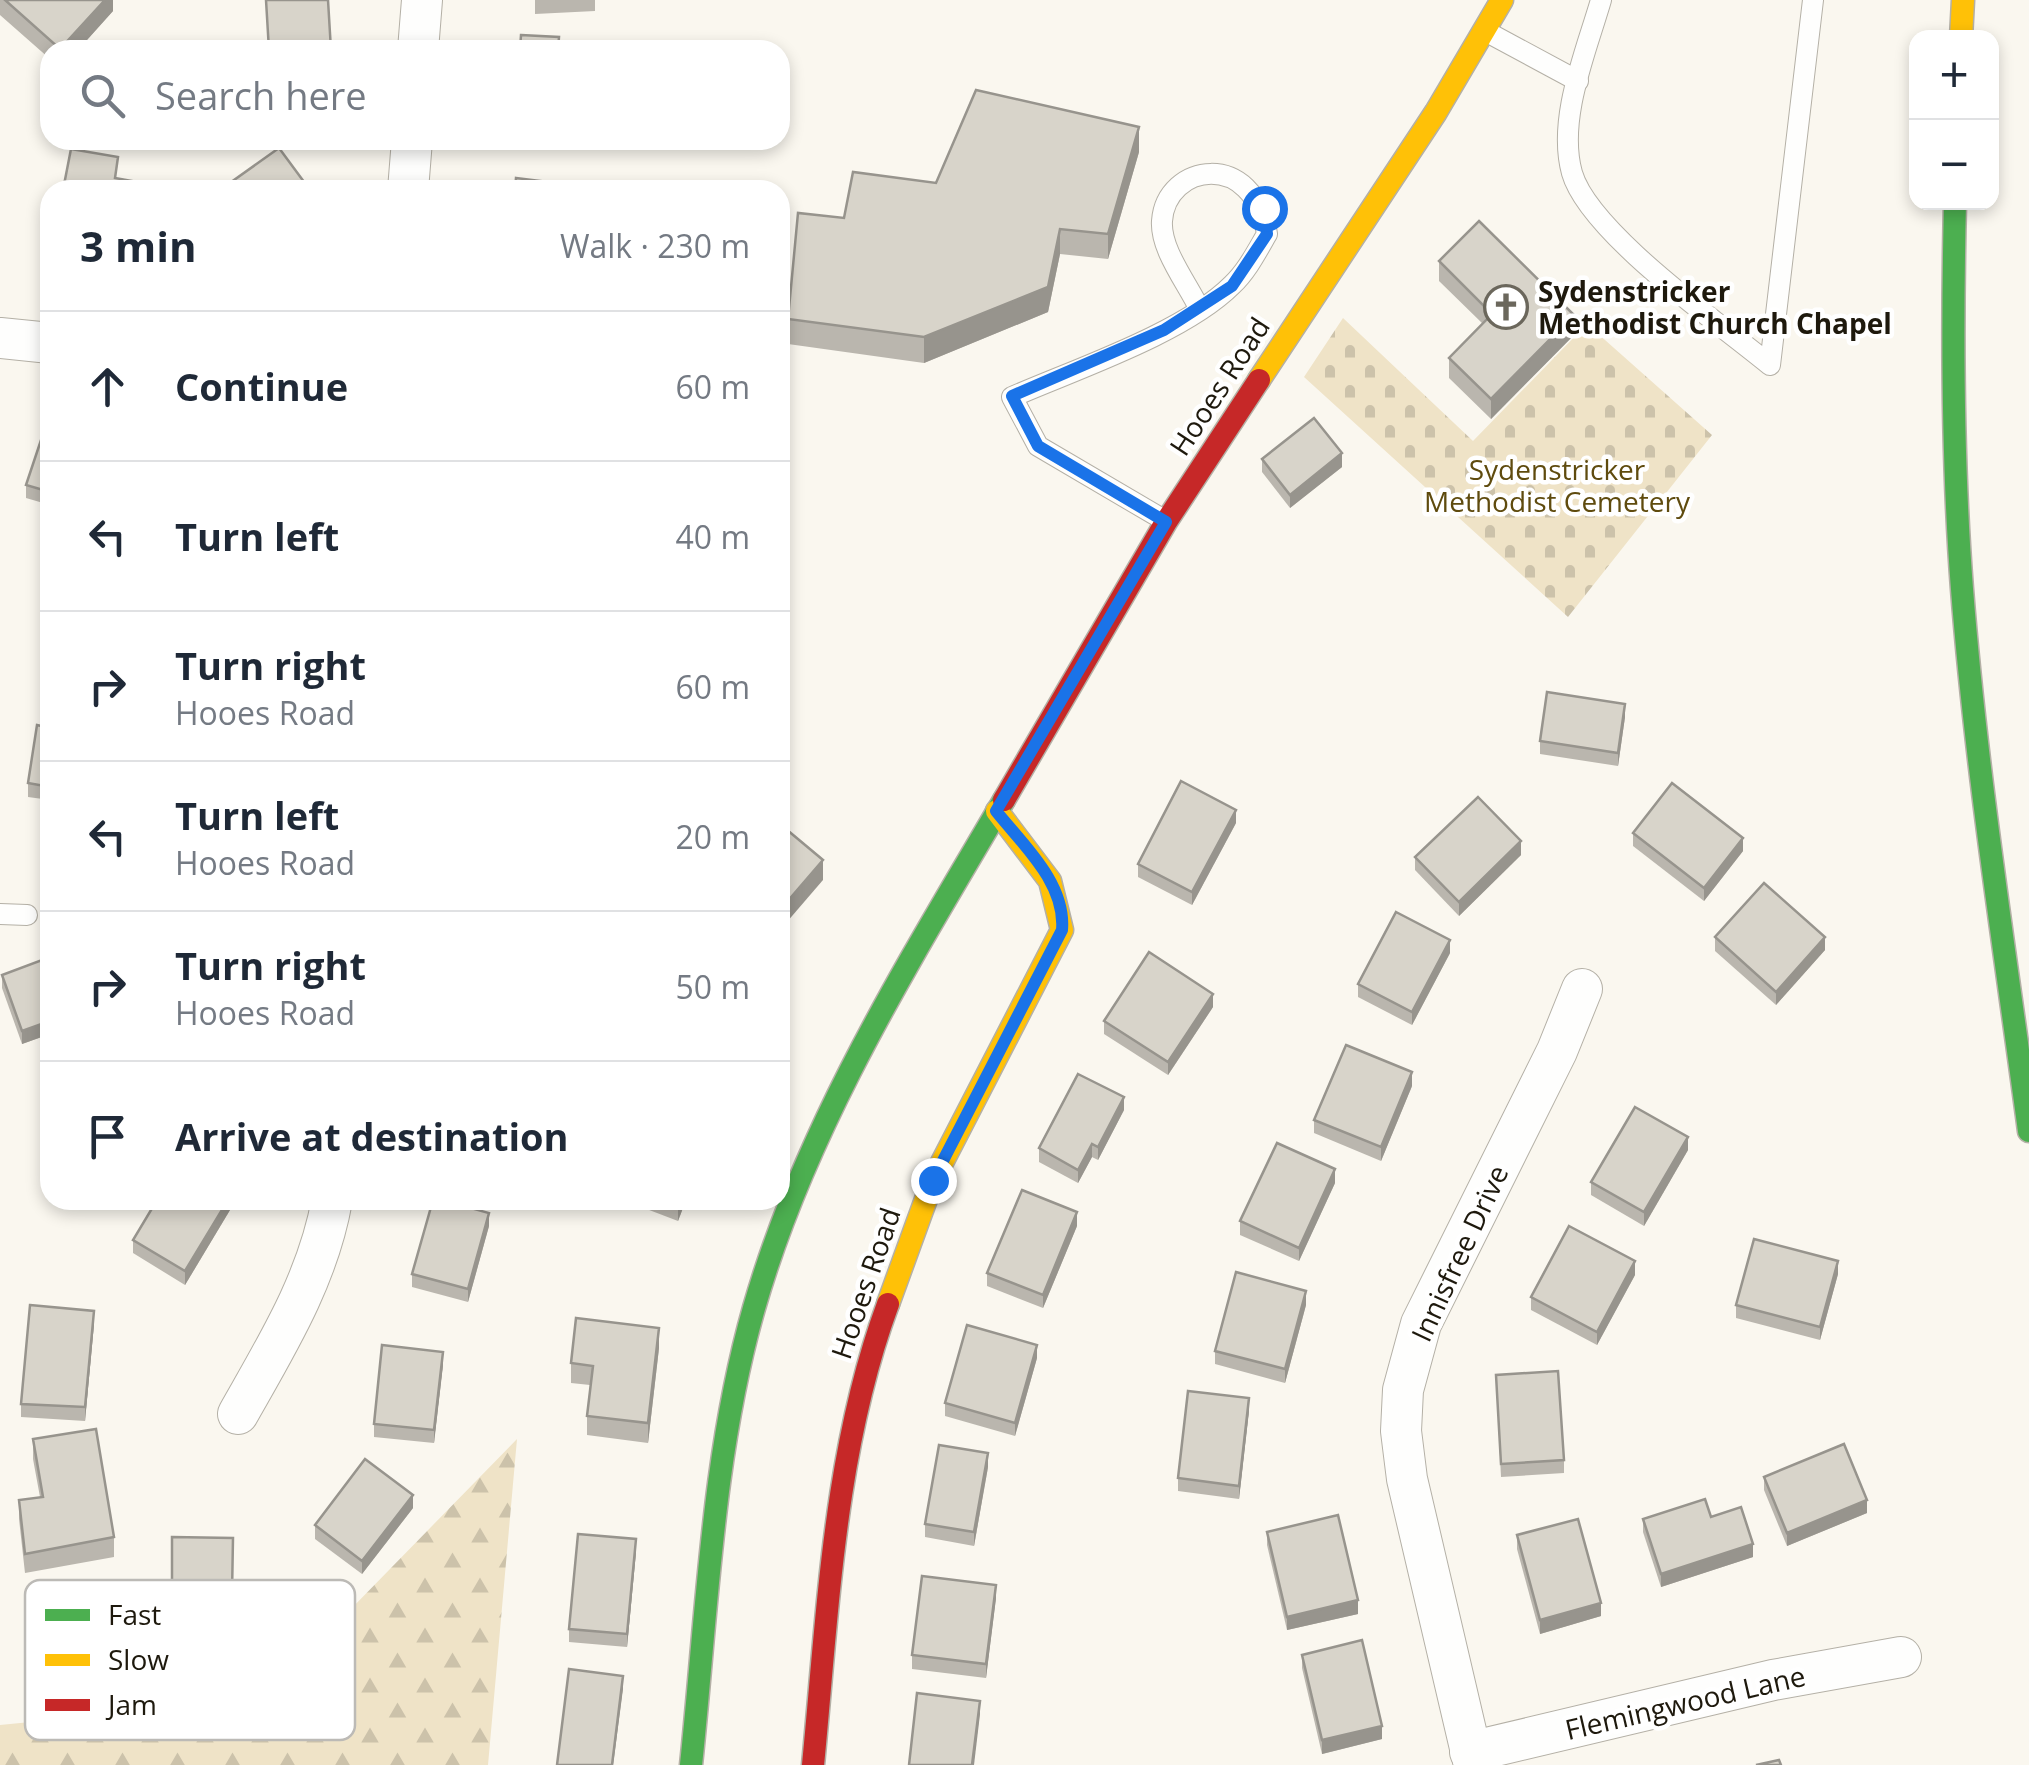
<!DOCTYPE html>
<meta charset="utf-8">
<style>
:root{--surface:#fff;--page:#f6f6f7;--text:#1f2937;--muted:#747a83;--line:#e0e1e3}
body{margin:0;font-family:"Open Sans",sans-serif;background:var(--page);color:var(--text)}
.controls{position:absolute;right:30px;top:30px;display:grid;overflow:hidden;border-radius:20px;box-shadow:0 5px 15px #0003}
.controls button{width:90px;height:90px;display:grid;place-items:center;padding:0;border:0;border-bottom:2px solid var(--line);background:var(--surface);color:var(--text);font:50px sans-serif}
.stop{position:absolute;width:30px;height:30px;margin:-22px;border:8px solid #1a73e8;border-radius:50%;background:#fff}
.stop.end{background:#1a73e8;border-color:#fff;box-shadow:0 2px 10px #0008}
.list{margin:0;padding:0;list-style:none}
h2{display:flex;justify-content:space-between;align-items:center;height:130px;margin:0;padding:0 40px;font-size:42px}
h2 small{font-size:32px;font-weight:400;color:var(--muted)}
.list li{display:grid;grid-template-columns:65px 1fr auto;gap:30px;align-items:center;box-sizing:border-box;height:150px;padding:0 40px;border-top:2px solid var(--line)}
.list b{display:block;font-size:38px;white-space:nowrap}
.list p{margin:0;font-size:32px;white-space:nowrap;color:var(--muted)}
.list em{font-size:32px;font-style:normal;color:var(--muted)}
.icon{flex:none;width:55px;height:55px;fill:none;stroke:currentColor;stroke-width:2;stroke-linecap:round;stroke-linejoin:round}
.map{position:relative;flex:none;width:2029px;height:1765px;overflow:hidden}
.search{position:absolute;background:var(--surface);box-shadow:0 5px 15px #0003;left:40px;top:40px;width:750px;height:110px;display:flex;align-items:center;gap:25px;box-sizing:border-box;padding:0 35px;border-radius:30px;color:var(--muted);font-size:38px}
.panel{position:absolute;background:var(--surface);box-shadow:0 5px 15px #0003;left:40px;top:180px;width:750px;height:1030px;border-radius:30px}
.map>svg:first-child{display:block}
.forest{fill:url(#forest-firs)}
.cemetery{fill:url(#cemetery-stones)}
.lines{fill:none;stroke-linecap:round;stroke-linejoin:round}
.lane-casing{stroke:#b4b0a6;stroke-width:22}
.street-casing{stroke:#b4b0a6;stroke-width:42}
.fast-casing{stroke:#b4b0a6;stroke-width:25}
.slow-casing{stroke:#b4b0a6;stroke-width:25}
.jam-casing{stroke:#b4b0a6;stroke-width:25}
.lane{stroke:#fefefd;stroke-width:20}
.street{stroke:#fefefd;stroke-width:40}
.fast{stroke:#4caf50;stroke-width:22}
.slow{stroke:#ffc107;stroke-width:22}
.jam{stroke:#c62828;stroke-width:22}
.wall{fill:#bab6ae}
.shaded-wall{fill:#97948d}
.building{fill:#d8d4ca;stroke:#97948d;stroke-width:2.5}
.route{stroke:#1a73e8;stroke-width:12}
.labels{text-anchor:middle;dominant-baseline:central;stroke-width:9;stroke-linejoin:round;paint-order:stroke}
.poi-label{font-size:28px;font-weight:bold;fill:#1e190d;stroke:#fff;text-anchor:start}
.street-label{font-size:28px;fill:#1e190d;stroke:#fff}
.park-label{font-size:28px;fill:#5f4b0e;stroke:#fff}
.key{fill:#fff;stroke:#bcbab6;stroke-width:2.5}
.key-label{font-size:28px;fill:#1e190d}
</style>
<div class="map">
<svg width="2029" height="1765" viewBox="0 0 2029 1765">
<defs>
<pattern id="forest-firs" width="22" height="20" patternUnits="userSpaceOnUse" patternTransform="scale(2.5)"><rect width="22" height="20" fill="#efe3c7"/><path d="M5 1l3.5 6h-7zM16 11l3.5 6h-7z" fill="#ccc2aa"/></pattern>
<pattern id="cemetery-stones" width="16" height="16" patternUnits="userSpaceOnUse" patternTransform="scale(2.5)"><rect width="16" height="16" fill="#efe3c7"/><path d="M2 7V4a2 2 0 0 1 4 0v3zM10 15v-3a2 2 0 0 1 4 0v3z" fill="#ccc2aa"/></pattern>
</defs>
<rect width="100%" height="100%" fill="#faf7ef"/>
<polygon class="forest" points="517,1439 488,1765 0,1765 0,1725 263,1699"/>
<polygon class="cemetery" points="1343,318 1473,441 1587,324 1712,435 1568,617 1304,377"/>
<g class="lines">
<g class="lane-casing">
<g id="lane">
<path d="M1601,0C1586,52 1557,119 1572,173C1589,232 1719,323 1770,365L1813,0"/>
<polyline points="1487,32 1578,81"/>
<path d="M1164,520L1038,446L1012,397C1076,369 1184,333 1232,285C1247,271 1257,251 1267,234C1254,149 1166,163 1162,221C1160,249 1187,283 1199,308"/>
<polyline points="0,914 27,915"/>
</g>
</g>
<g class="street-casing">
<g id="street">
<polyline points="418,50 422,0"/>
<polyline points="408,190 412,140"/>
<polyline points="0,338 50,343"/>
<path d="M238,1414C277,1345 318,1279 332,1200"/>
<polyline points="1470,1752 1773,1680 1901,1657"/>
<polyline points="1474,1765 1407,1479 1401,1431 1403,1390 1421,1324 1557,1051 1582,989"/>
</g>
</g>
<g class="fast-casing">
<g id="fast">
<path d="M1955,202C1952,331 1952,460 1962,589C1976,770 2005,951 2029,1131"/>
<path d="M691,1765C707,1614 712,1455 754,1308C806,1126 909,962 1004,800"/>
</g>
</g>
<g class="slow-casing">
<g id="slow">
<polyline points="1961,38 1963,0"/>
<polyline points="1259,380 1436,112 1502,0"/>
<polyline points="888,1304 933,1180 1062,930 1050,881 997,811"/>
</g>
</g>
<g class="jam-casing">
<g id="jam">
<polyline points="1004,800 1166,522 1259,380"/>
<path d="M813,1765C828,1611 834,1450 888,1304"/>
</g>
</g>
<use href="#lane" class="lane"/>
<use href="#street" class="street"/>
<use href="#fast" class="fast"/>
<use href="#slow" class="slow"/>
<use href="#jam" class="jam"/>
</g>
<g class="wall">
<polygon points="0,0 113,0 113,11 78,50 50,50 50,59 0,15"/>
<polygon points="535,0 595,0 595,11 535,14"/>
<polygon points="516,140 578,140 578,149 516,147"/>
<polygon points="1139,152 1108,259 1060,254 1048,312 924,363 788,344 788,319 844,218 936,183"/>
<polygon points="1439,261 1574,335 1491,419 1449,378 1449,358 1483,324 1439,281"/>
<polygon points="50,419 50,505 26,498 26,485"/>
<polygon points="1262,459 1342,467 1290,508 1262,472"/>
<polygon points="1625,717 1618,766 1540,754 1540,741"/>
<polygon points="50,728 50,800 28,797 28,783"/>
<polygon points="1236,823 1192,905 1138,877 1138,864"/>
<polygon points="1633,833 1743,851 1704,901 1633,846"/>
<polygon points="1521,855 1459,916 1415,870 1415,857"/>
<polygon points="1715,937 1825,950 1776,1005 1715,951"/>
<polygon points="1450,953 1412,1025 1358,997 1358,984"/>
<polygon points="50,957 50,1034 22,1044 2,988 2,975"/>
<polygon points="1213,1007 1168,1075 1104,1034 1104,1021"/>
<polygon points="1412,1086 1381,1161 1314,1133 1314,1120"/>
<polygon points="1124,1110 1098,1160 1092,1157 1078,1183 1039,1162 1039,1148"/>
<polygon points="1688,1150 1644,1226 1591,1195 1591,1182"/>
<polygon points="1335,1183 1299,1261 1240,1235 1240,1221"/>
<polygon points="236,1200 185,1285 133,1253 133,1240"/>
<polygon points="623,1200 686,1200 678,1221"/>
<polygon points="489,1226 468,1302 412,1287 412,1274"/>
<polygon points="1077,1226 1043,1308 987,1286 987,1273"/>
<polygon points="1838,1274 1820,1340 1736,1318 1736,1305"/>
<polygon points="1635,1275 1597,1345 1531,1310 1531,1297"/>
<polygon points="1306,1305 1285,1383 1215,1364 1215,1351"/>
<polygon points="94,1324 85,1421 21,1417 21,1404"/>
<polygon points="659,1348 648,1443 587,1435 587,1416 590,1385 571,1383 571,1363"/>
<polygon points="1037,1358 1015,1436 945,1416 945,1403"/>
<polygon points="443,1365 434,1443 374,1437 374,1424"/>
<polygon points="1496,1375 1564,1460 1564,1473 1501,1477"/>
<polygon points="1249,1411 1239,1499 1178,1491 1178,1478"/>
<polygon points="33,1439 114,1537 114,1557 25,1573 19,1519 19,1500 40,1497 33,1459"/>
<polygon points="988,1467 974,1546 925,1537 925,1524"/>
<polygon points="1764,1477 1867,1513 1787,1546 1764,1490"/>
<polygon points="413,1508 362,1574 315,1539 315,1525"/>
<polygon points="1711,1517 1753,1557 1661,1587 1643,1532 1643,1519"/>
<polygon points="1267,1532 1358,1614 1287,1630 1267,1545"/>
<polygon points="1517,1535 1601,1616 1540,1634 1517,1549"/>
<polygon points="172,1537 233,1538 232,1607 172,1606"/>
<polygon points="636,1552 627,1647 569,1642 569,1629"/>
<polygon points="996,1598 986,1678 912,1669 912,1655"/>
<polygon points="1302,1655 1382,1739 1322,1754 1302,1668"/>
</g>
<g class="shaded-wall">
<polygon points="105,0 113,0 113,11 78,50 60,50"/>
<polygon points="1139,127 1139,152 1108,259 1108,234"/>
<polygon points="1060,229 1060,254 1048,312 924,363 924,337"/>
<polygon points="1574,315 1574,335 1491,419 1491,399"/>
<polygon points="1342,453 1342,467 1290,508 1290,495"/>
<polygon points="1625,704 1625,717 1618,766 1618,753"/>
<polygon points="1236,810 1236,823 1192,905 1192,892"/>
<polygon points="1743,838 1743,851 1704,901 1704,888"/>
<polygon points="1521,841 1521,855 1459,916 1459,902"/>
<polygon points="823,860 823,880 780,930 780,910"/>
<polygon points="1825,937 1825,950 1776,1005 1776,992"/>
<polygon points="1450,940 1450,953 1412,1025 1412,1012"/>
<polygon points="1213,994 1213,1007 1168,1075 1168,1062"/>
<polygon points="50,1021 50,1034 22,1044 22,1031"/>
<polygon points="1412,1072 1412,1086 1381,1161 1381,1147"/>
<polygon points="1124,1097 1124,1110 1098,1160 1098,1147"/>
<polygon points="1688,1137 1688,1150 1644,1226 1644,1212"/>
<polygon points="1092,1144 1092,1157 1078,1183 1078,1170"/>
<polygon points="1335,1169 1335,1183 1299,1261 1299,1248"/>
<polygon points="228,1200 236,1200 185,1285 185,1271"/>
<polygon points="681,1200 686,1200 678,1221 678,1208"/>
<polygon points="1077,1212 1077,1226 1043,1308 1043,1295"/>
<polygon points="489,1213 489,1226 468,1302 468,1289"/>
<polygon points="1635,1261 1635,1275 1597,1345 1597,1332"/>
<polygon points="1838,1261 1838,1274 1820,1340 1820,1327"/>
<polygon points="1306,1291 1306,1305 1285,1383 1285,1369"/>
<polygon points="94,1311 94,1324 85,1421 85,1407"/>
<polygon points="659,1328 659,1348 648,1443 648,1423"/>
<polygon points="1037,1345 1037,1358 1015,1436 1015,1423"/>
<polygon points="443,1352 443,1365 434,1443 434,1430"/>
<polygon points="1249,1398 1249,1411 1239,1499 1239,1486"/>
<polygon points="988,1453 988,1467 974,1546 974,1532"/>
<polygon points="413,1495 413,1508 362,1574 362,1561"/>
<polygon points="1867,1500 1867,1513 1787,1546 1787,1533"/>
<polygon points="636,1539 636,1552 627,1647 627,1634"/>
<polygon points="1753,1544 1753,1557 1661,1587 1661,1574"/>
<polygon points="996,1585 996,1598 986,1678 986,1664"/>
<polygon points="1358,1600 1358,1614 1287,1630 1287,1617"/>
<polygon points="1601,1603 1601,1616 1540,1634 1540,1620"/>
<polygon points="623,1676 623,1689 613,1765 612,1765"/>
<polygon points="980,1701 980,1714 974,1765 972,1765"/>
<polygon points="1382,1726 1382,1739 1322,1754 1322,1740"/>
</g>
<g class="building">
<polygon points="5,0 105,0 60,49"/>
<polygon points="266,0 328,0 331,50 269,50"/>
<polygon points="521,35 559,37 558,50 520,50"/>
<polygon points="976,90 1139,127 1108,234 1060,229 1048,287 924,337 788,319 798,213 844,218 853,172 936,183"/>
<polygon points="279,148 310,190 220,190"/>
<polygon points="71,149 118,157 115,178 143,183 142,190 63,190"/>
<polygon points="516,178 549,182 548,190 515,190"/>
<polygon points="1479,221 1574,315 1491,399 1449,358 1492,314 1439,261"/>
<polygon points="1314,418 1342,453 1290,495 1262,459"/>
<polygon points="48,419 50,419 50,492 26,485"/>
<polygon points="1547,692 1625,704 1618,753 1540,741"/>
<polygon points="37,725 50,728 50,787 28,783"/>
<polygon points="1181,781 1236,810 1192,892 1138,864"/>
<polygon points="1672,783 1743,838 1704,888 1633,833"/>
<polygon points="1478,797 1521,841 1459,902 1415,857"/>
<polygon points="780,824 823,860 780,910"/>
<polygon points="1764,883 1825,937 1776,992 1715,937"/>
<polygon points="1396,912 1450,940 1412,1012 1358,984"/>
<polygon points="1149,952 1213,994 1168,1062 1104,1021"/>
<polygon points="50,957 50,1021 22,1031 2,975"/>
<polygon points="1346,1045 1412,1072 1381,1147 1314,1120"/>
<polygon points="1078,1074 1124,1097 1098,1147 1092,1144 1078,1170 1039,1148"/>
<polygon points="1635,1107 1688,1137 1644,1212 1591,1182"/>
<polygon points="1277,1143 1335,1169 1299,1248 1240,1221"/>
<polygon points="1022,1190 1077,1212 1043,1295 987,1273"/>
<polygon points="157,1200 228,1200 185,1271 133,1240"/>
<polygon points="433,1200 442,1200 489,1213 468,1289 412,1274"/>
<polygon points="658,1200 681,1200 678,1208"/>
<polygon points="1569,1226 1635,1261 1597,1332 1531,1297"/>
<polygon points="1754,1239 1838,1261 1820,1327 1736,1305"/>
<polygon points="1236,1272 1306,1291 1285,1369 1215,1351"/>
<polygon points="30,1305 94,1311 85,1407 21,1404"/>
<polygon points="576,1318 659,1328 648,1423 587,1416 593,1366 571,1363"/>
<polygon points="967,1325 1037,1345 1015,1423 945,1403"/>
<polygon points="382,1345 443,1352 434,1430 374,1424"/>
<polygon points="1558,1371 1564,1460 1501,1464 1496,1375"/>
<polygon points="1188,1391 1249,1398 1239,1486 1178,1478"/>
<polygon points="96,1429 114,1537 25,1554 19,1500 43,1497 33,1439"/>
<polygon points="1844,1444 1867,1500 1787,1533 1764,1477"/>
<polygon points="939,1445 988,1453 974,1532 925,1524"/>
<polygon points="365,1459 413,1495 362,1561 315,1525"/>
<polygon points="1705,1499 1711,1517 1741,1507 1753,1544 1661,1574 1643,1519"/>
<polygon points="1338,1515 1358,1600 1287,1617 1267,1532"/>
<polygon points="1578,1519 1601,1603 1540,1620 1517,1535"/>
<polygon points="578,1534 636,1539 627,1634 569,1629"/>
<polygon points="172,1537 233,1538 232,1594 172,1593"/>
<polygon points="922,1576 996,1585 986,1664 912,1655"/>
<polygon points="1362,1640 1382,1726 1322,1740 1302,1655"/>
<polygon points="569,1669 623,1676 612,1765 557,1765"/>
<polygon points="917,1693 980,1701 972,1765 909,1765"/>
<polygon points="1779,1760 1781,1765 1756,1765"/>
</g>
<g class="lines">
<path class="route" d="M933,1180L1062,930C1066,883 1023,845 996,811L1166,522L1038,446L1012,396L1164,330L1232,286L1267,234L1264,208"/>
</g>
<defs>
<g id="church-ring" transform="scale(2.25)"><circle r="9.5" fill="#fff" stroke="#6b675c" stroke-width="1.5"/><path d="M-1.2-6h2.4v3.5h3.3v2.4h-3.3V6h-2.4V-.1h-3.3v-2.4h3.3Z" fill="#6b675c"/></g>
</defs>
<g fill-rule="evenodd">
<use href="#church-ring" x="1506" y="307"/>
</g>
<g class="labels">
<g class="poi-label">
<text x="1538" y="291">Sydenstricker<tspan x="1538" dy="32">Methodist Church Chapel</tspan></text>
</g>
<g class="street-label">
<text transform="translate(1219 386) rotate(-57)">Hooes Road</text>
<text transform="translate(1459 1253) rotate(-65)">Innisfree Drive</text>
<text transform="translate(865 1283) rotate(-71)">Hooes Road</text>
<text transform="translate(1685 1702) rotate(-13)">Flemingwood Lane</text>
</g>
<g class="park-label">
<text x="1557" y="469">Sydenstricker<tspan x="1557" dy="32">Methodist Cemetery</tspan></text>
</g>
</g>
<rect x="25" y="1580" width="330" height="160" rx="15" class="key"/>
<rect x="45" y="1609" width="45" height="12" fill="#4caf50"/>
<rect x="45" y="1654" width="45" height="12" fill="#ffc107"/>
<rect x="45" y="1699" width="45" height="12" fill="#c62828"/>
<g class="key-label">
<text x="108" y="1625">Fast</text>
<text x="108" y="1670">Slow</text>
<text x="108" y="1715">Jam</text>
</g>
</svg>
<div class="controls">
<button>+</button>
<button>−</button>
</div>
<div class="stop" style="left:1264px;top:208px"></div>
<div class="stop end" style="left:933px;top:1180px"></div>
<div class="search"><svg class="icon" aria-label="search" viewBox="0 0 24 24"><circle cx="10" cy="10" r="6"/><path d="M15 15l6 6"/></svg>Search here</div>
<section class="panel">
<h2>3 min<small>Walk · 230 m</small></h2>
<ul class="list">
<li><svg class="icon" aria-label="ahead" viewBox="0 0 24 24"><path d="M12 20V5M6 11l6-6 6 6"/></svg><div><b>Continue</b></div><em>60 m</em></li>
<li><svg class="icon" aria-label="left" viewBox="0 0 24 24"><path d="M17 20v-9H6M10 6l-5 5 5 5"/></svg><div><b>Turn left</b></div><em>40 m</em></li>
<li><svg class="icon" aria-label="right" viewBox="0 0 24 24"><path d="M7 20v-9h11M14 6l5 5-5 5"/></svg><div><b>Turn right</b><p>Hooes Road</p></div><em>60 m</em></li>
<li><svg class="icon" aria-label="left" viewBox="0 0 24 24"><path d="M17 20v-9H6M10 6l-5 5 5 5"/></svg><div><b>Turn left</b><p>Hooes Road</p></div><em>20 m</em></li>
<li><svg class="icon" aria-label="right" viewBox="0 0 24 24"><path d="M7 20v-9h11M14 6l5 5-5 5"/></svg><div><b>Turn right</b><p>Hooes Road</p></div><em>50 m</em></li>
<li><svg class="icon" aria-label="arrive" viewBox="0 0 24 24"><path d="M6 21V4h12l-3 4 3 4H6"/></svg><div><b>Arrive at destination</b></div></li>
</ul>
</section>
</div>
